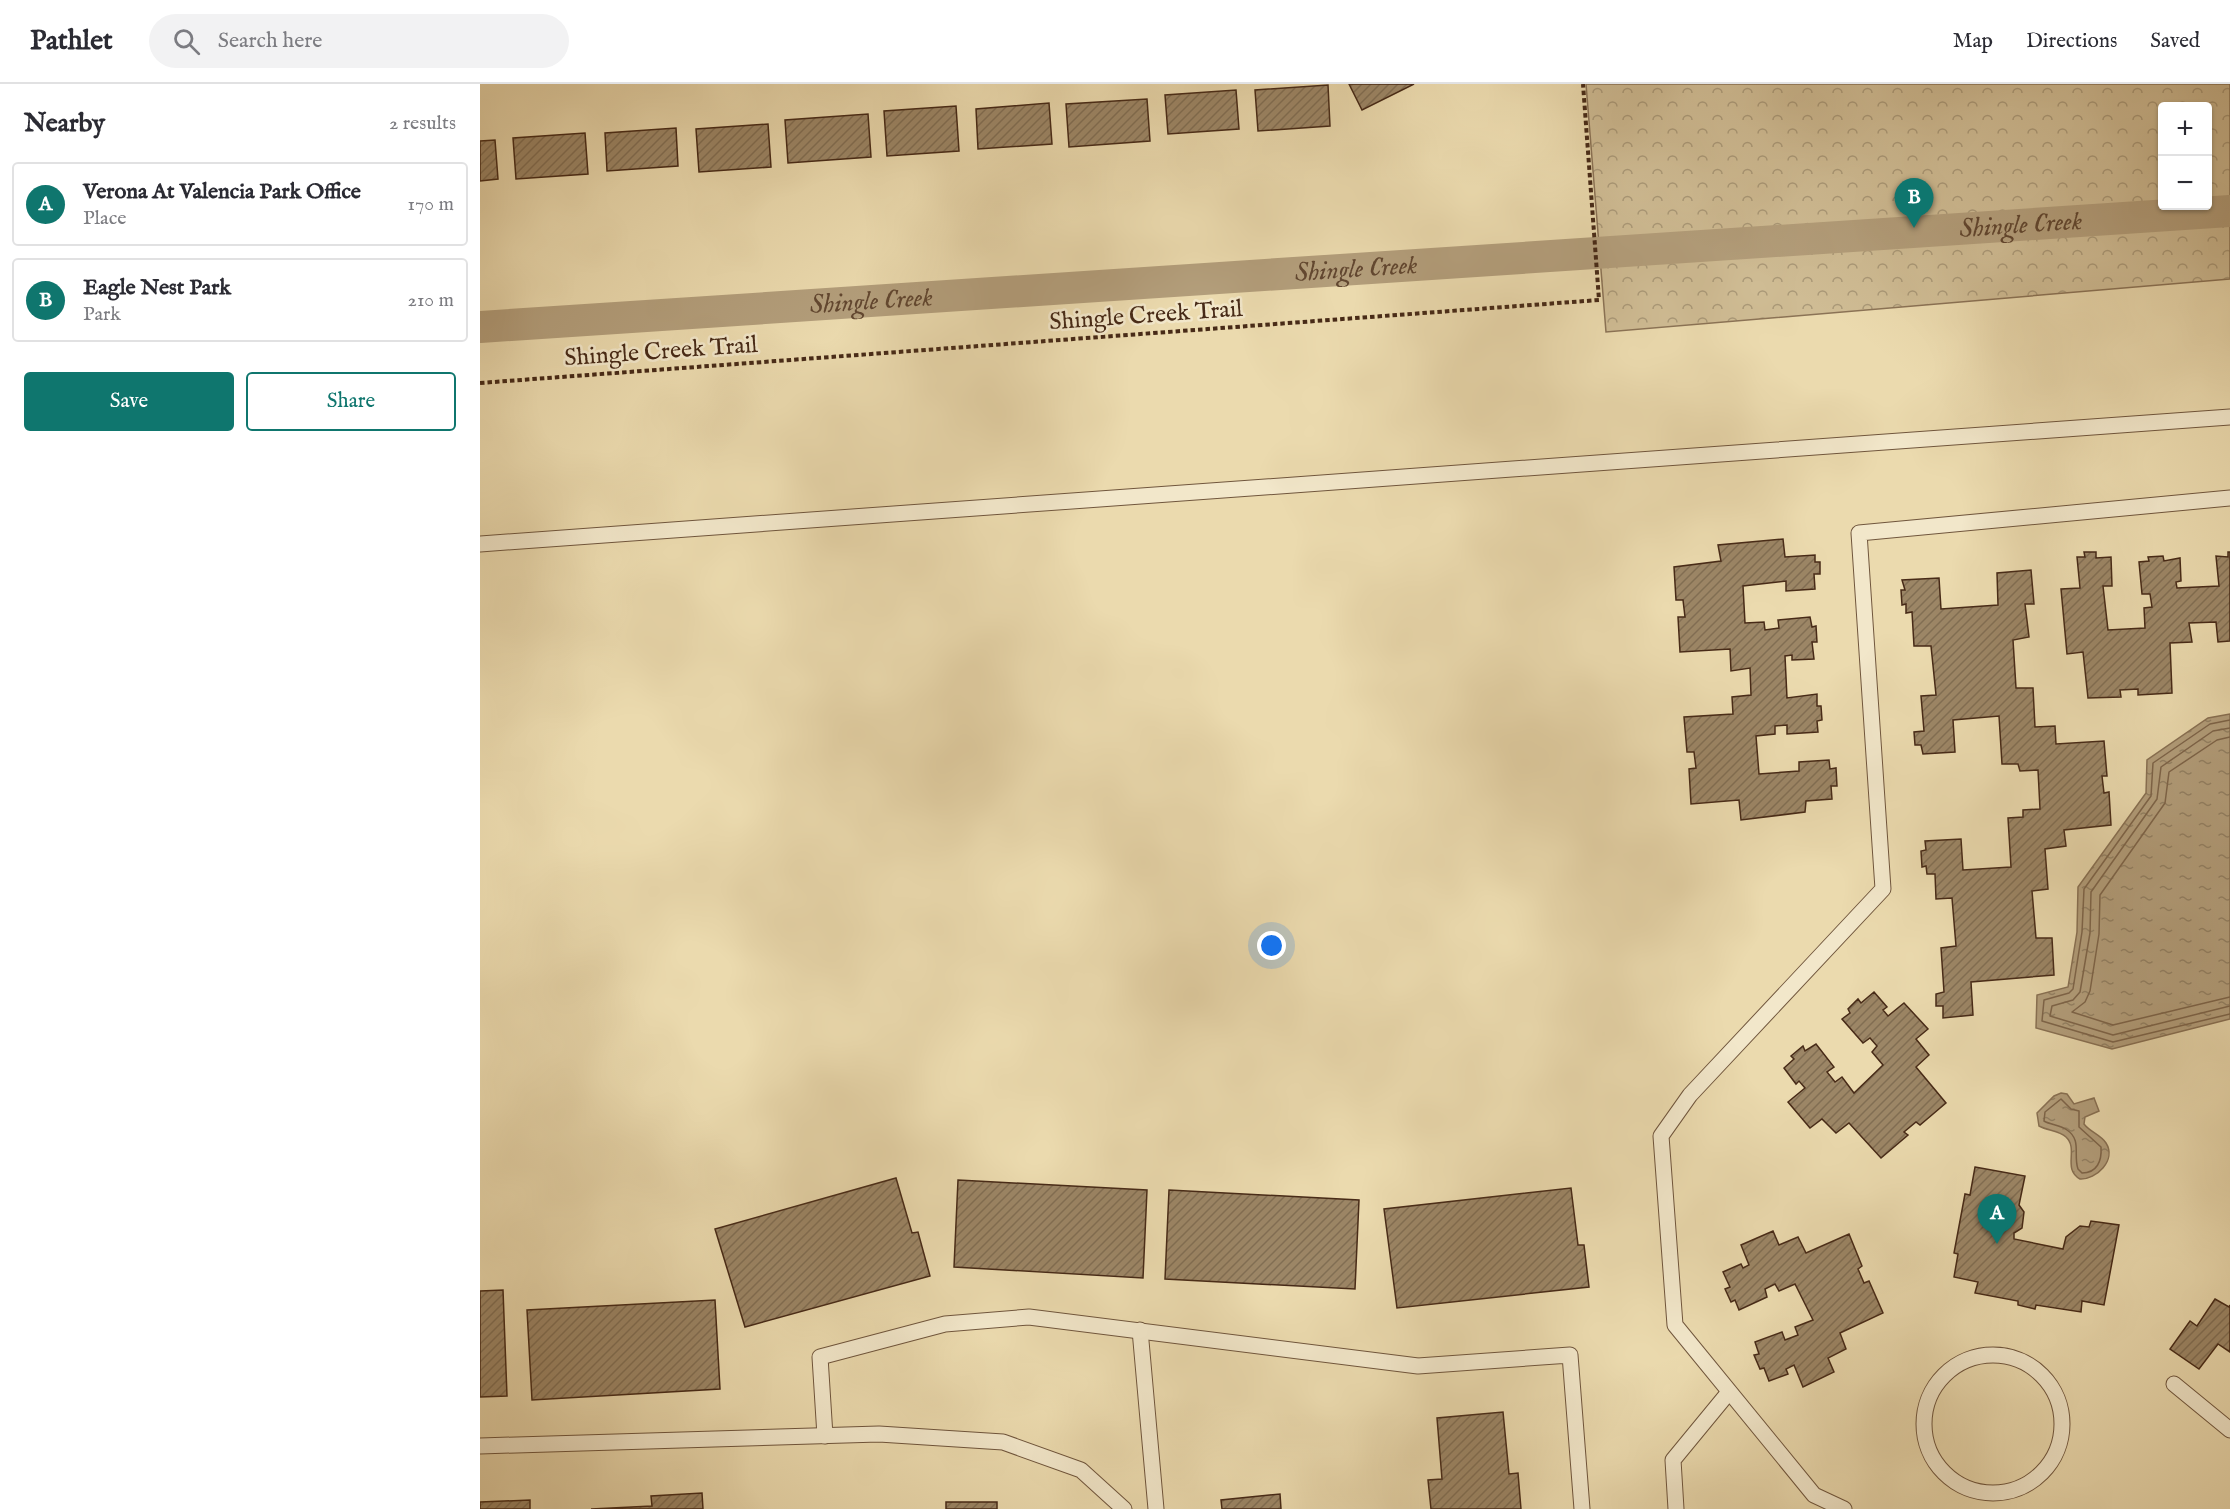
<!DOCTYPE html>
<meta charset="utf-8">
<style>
:root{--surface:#fff;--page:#f2f2f3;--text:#2b2b33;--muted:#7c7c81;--line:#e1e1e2;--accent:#0f766e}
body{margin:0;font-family:"IM FELL English",serif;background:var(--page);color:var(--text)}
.controls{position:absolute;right:18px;top:18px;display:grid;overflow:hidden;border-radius:6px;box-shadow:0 2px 4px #0004}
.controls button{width:54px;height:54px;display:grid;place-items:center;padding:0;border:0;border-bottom:2px solid var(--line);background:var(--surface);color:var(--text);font:30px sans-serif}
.you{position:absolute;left:792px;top:862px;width:21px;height:21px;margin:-15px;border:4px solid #fff;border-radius:50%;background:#1a73e8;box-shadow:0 0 0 9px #1a73e833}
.badge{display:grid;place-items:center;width:39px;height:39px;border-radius:50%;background:var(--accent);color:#fff;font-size:20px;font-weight:700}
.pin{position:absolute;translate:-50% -50px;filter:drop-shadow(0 2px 3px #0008)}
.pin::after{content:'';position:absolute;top:32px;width:21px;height:18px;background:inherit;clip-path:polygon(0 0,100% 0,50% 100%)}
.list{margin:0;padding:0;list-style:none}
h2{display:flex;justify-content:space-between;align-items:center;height:78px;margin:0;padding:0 24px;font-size:26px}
h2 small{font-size:20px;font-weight:400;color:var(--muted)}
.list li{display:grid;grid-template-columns:39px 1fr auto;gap:18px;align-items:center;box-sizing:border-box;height:84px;margin:0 12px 12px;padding:0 12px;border:2px solid var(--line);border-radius:6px}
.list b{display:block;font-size:22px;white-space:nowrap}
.list p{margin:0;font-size:20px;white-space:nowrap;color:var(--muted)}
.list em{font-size:20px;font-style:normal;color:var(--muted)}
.actions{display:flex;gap:12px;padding:18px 24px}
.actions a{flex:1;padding:14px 0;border:2px solid var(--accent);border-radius:6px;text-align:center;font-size:21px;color:var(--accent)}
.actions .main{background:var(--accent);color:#fff}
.icon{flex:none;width:33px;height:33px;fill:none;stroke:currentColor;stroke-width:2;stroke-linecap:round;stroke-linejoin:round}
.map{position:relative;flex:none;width:1750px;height:1425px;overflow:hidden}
header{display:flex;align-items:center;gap:36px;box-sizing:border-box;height:84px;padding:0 30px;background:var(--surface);border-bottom:2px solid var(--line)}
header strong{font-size:28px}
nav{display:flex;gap:33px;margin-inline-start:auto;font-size:21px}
.search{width:420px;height:54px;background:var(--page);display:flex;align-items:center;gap:15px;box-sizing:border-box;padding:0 21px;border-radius:33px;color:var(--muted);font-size:22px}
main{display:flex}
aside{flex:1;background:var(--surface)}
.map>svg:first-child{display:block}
.park{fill:url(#park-crowns);stroke:#8b7356;stroke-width:1.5;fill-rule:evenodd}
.water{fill:url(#water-ripples);stroke:#887053;stroke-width:1.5}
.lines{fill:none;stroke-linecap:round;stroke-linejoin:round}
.shore{stroke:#7d6449;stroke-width:1.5}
.canal{stroke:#b39e7b;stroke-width:32}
.building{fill:url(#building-hatch);stroke:#472a17;stroke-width:1.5}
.lane-casing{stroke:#70563d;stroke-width:17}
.path{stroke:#472a17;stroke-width:4;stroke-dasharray:4.5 3;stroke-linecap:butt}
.lane{stroke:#f2e7ca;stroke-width:15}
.labels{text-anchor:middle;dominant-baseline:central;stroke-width:5;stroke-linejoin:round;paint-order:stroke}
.street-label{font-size:24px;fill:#472a17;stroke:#f2e7ca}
.water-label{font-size:26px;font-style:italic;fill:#624730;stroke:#f2e7ca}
</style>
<header>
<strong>Pathlet</strong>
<div class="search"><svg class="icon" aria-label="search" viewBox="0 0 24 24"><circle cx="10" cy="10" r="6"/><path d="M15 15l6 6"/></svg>Search here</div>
<nav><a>Map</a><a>Directions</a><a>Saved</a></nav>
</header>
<main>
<aside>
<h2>Nearby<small>2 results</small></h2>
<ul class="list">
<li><span class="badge">A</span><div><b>Verona At Valencia Park Office</b><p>Place</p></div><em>170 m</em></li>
<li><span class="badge">B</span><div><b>Eagle Nest Park</b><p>Park</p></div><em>210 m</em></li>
</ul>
<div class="actions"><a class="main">Save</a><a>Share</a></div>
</aside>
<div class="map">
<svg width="1750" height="1425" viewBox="0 0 1750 1425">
<defs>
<pattern id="park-crowns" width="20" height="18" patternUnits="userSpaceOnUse" patternTransform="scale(1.5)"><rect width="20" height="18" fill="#cfbc94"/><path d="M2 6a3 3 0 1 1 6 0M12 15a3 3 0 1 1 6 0" fill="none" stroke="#aa9978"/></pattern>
<pattern id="water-ripples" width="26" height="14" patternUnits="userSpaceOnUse" patternTransform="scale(1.5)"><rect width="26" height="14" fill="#b39e7b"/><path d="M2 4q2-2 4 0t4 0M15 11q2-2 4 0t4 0" fill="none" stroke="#938164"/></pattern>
<pattern id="building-hatch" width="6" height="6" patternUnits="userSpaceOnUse" patternTransform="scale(1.5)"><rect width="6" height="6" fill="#9c8666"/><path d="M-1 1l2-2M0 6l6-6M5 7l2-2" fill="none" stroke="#816e53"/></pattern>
</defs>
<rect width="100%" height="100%" fill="#ebdaae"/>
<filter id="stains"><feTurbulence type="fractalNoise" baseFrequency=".00333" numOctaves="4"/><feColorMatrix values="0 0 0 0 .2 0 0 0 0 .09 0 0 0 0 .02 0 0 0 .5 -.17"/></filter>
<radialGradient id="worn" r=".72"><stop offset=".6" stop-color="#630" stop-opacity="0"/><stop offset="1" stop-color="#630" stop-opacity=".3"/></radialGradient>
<path class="park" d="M1106,0H1750V195L1126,248ZM1682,22H1728V122H1682Z"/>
<g class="water">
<polygon points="1750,630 1750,935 1632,965 1556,944 1557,911 1588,903 1597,848 1598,803 1666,709 1667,676 1728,634"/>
<path d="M1581,1009L1587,1010L1594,1020L1614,1014L1619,1027L1605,1033L1604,1040C1610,1048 1621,1051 1626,1059C1637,1076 1616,1096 1600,1095C1582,1085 1599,1065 1586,1053C1579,1046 1568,1047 1559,1042L1557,1029L1574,1012Z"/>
</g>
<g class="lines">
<g class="shore">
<polyline points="1750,636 1730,640 1673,679 1671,712 1604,805 1602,848 1593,905 1589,909 1564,916 1562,937 1633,958 1750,930"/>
<polyline points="1750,644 1733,647 1681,683 1677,715 1611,808 1610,849 1600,908 1593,916 1572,922 1570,932 1633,951 1750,922"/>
<polyline points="1750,653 1737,656 1689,688 1685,719 1620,811 1619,850 1610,907 1605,918 1592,928 1633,941 1750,913"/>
<path d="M1581,1015L1591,1025L1599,1027V1043L1621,1063C1622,1077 1617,1089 1602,1089L1598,1085C1593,1071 1602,1056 1587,1046C1580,1041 1571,1041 1564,1037L1565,1028Z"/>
</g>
<path class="canal" id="s1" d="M0,243L1750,127"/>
</g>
<g class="building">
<polygon points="869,0 934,0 882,26"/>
<polygon points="848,1 850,42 778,47 775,6"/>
<polygon points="756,6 759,45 688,50 685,11"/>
<polygon points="667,15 670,57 589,63 586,20"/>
<polygon points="569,19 572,60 498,65 496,25"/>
<polygon points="476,22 479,67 407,72 404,27"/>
<polygon points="388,30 391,73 308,79 305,36"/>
<polygon points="288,40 291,83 219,88 216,45"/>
<polygon points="196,44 198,82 127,87 125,49"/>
<polygon points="105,49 108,90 36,95 33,54"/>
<polygon points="15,56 18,95 0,97 0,57"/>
<polygon points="1303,455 1305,473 1335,471 1335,478 1340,478 1340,490 1334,490 1335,505 1306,507 1306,497 1263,502 1265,539 1284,538 1285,546 1299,544 1298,536 1330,533 1332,543 1336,542 1337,558 1332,558 1334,575 1312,576 1312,571 1305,572 1307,614 1337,610 1337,622 1341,622 1342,636 1337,637 1338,648 1307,650 1307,641 1295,642 1295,650 1276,652 1279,690 1319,687 1319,678 1349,676 1350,685 1356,684 1357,702 1351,702 1352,715 1326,717 1325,728 1261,736 1259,716 1211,720 1209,685 1216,684 1214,668 1207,668 1204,633 1253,630 1252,613 1271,611 1270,584 1251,587 1250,565 1200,568 1198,533 1205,533 1203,516 1196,516 1194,483 1241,477 1238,461"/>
<polygon points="1604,468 1616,468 1616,474 1631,473 1632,502 1623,502 1628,546 1665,544 1664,524 1672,523 1670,510 1662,510 1659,478 1669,477 1668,473 1683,472 1684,477 1700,474 1701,497 1696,498 1697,504 1739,502 1736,472 1748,473 1748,468 1750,468 1750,557 1738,558 1736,538 1709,539 1712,558 1690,559 1692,609 1658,611 1658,605 1640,606 1641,613 1608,614 1603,568 1587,570 1581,505 1600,504 1597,473 1605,473"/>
<polygon points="1551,486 1554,520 1545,520 1549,553 1533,556 1536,604 1553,604 1555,643 1575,642 1576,660 1624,657 1627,692 1622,692 1624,709 1629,708 1631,741 1584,746 1586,762 1565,765 1568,805 1552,807 1556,854 1572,854 1574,891 1491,898 1493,931 1463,934 1463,922 1456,922 1456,910 1464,908 1461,864 1476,862 1472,814 1456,815 1455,790 1447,790 1446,782 1442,783 1441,767 1446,766 1445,757 1481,755 1483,786 1531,783 1528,734 1543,733 1543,726 1560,725 1558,686 1540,687 1538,680 1522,680 1519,632 1473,636 1475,668 1443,670 1441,661 1435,661 1434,648 1444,647 1441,612 1456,611 1451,562 1434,562 1432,528 1426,529 1426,520 1422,521 1421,506 1425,506 1422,496 1459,494 1461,525 1518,521 1517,489"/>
<polygon points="1394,908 1407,923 1403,926 1408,932 1424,919 1448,945 1436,955 1449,971 1436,983 1466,1019 1440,1041 1436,1038 1424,1048 1428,1051 1401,1074 1369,1039 1356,1049 1342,1035 1330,1044 1308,1018 1325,1004 1319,997 1316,1000 1304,984 1314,975 1311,972 1323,962 1325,967 1336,960 1354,983 1347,988 1355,998 1362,993 1374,1009 1403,981 1392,968 1397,962 1390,954 1383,959 1362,935 1370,929 1368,925 1378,915 1381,919"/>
<polygon points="1495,1083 1545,1092 1539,1121 1544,1128 1542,1144 1534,1149 1534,1155 1583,1165 1586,1153 1600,1142 1609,1143 1611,1137 1639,1141 1624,1221 1602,1217 1601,1228 1556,1221 1555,1225 1538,1221 1538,1217 1495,1209 1498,1198 1474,1193 1478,1170 1474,1169 1485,1110 1490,1111"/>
<polygon points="416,1094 432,1149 438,1148 450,1192 265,1243 235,1145"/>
<polygon points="478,1096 667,1106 663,1194 474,1183"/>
<polygon points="1091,1104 1098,1161 1104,1161 1109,1203 917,1224 904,1125"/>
<polygon points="689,1106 879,1116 875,1205 685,1195"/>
<polygon points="1293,1147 1299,1161 1318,1153 1326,1169 1369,1150 1382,1182 1378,1185 1384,1199 1389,1197 1403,1229 1360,1249 1366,1265 1348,1274 1354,1288 1323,1303 1314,1281 1306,1285 1308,1290 1289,1297 1284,1284 1280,1285 1274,1271 1279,1270 1275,1258 1302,1248 1305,1256 1318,1251 1315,1243 1333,1236 1315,1200 1299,1207 1295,1200 1285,1205 1287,1213 1259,1226 1255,1216 1251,1218 1245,1205 1250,1203 1243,1188 1261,1180 1263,1184 1269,1181 1261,1161"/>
<polygon points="23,1206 27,1312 0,1313 0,1207"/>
<polygon points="1735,1215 1749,1223 1750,1221 1750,1268 1738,1260 1719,1285 1690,1265 1710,1237 1717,1242"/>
<polygon points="235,1216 240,1305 52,1316 47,1226"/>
<polygon points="1023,1328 1029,1390 1038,1389 1041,1425 951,1425 948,1396 962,1395 957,1334"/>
<polygon points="222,1409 223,1425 111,1425 172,1422 171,1412"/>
<polygon points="800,1410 801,1425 742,1425 741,1416"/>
<polygon points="50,1416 50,1425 0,1425 0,1418"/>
<rect x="466" y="1418" width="51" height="7"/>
</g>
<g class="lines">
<g class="lane-casing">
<g id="lane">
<polyline points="0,460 1750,333"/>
<polyline points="660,1246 676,1425"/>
<circle cx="1513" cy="1340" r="69"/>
<polyline points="1694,1300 1750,1346"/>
<polyline points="345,1352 340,1273 465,1240 549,1233 938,1282 1090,1271 1102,1425"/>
<polyline points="0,1362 399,1350 523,1358 601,1386 644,1425"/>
<polyline points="1196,1425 1193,1376 1249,1308"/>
<polyline points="1364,1425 1334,1411 1195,1241 1181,1052 1210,1011 1403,805 1379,449 1750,414"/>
</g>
</g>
<polyline class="path" points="0,299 1119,216 1103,0"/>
<use href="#lane" class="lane"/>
</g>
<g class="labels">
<g class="street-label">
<text transform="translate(666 232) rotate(-4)">Shingle Creek Trail</text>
<text transform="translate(181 268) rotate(-4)">Shingle Creek Trail</text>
</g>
<g class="water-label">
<text stroke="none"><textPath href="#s1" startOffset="1544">Shingle Creek</textPath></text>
<text stroke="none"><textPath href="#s1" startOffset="878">Shingle Creek</textPath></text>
<text stroke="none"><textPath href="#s1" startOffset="392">Shingle Creek</textPath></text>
</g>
</g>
<rect width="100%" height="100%" filter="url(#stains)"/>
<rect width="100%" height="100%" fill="url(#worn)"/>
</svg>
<div class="controls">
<button>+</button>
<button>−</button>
</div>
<div class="you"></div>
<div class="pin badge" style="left:1517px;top:1160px">A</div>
<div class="pin badge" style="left:1434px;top:144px">B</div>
</div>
</main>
